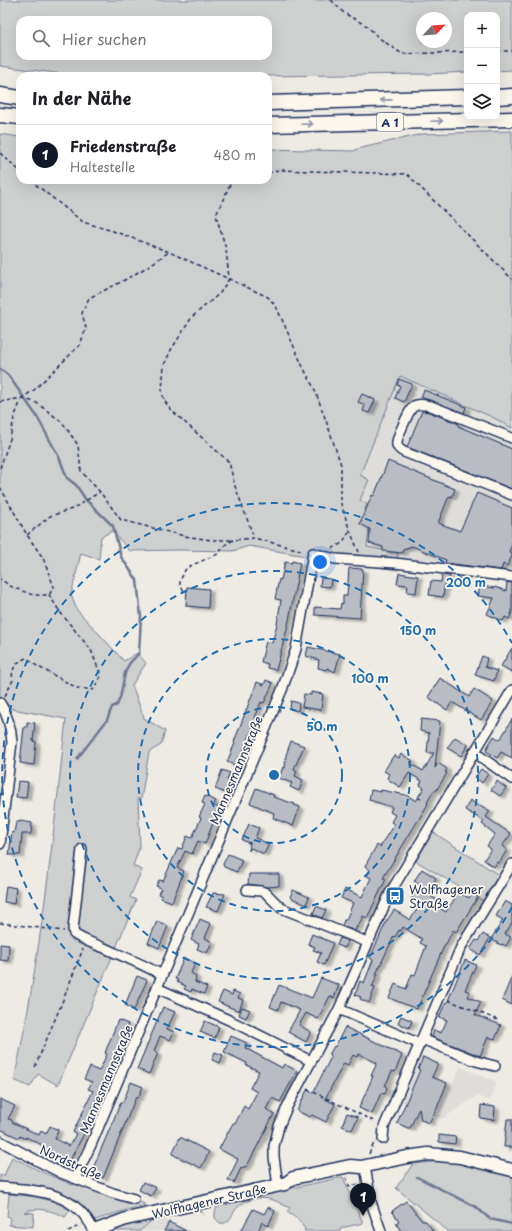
<!DOCTYPE html>
<html lang="de">
<meta charset="utf-8">
<style>
:root{--surface:#fff;--page:#f2f2f2;--text:#202124;--muted:#757577;--line:#e0e0e0;--accent:#111827}
body{margin:0;font-family:"Playpen Sans",sans-serif;background:var(--page);color:var(--text)}
.controls{position:absolute;right:12px;top:12px;display:grid;overflow:hidden;border-radius:8px;box-shadow:0 4px 16px #0002}
.controls button{width:36px;height:36px;display:grid;place-items:center;padding:0;border:0;border-bottom:1px solid var(--line);background:var(--surface);color:var(--text);font:20px sans-serif}
.compass{position:absolute;left:416px;top:12px;width:36px;height:36px;border-radius:50%;background:var(--surface);box-shadow:0 4px 16px #0002;rotate:65deg}
.you{position:absolute;left:320px;top:562px;width:14px;height:14px;margin:-10px;border:3px solid #fff;border-radius:50%;background:#1a73e8;box-shadow:0 0 0 6px #1a73e833}
.badge{display:grid;place-items:center;width:26px;height:26px;border-radius:50%;background:var(--accent);color:#fff;font-size:13px;font-weight:700}
.pin{position:absolute;translate:-50% -33px;filter:drop-shadow(0 1px 2px #0008)}
.pin::after{content:'';position:absolute;top:21px;width:14px;height:12px;background:inherit;clip-path:polygon(0 0,100% 0,50% 100%)}
.list{margin:0;padding:0;list-style:none}
h2{display:flex;justify-content:space-between;align-items:center;height:52px;margin:0;padding:0 16px;font-size:17px}
h2 small{font-size:13px;font-weight:400;color:var(--muted)}
.list li{display:grid;grid-template-columns:26px 1fr auto;gap:12px;align-items:center;box-sizing:border-box;height:60px;padding:0 16px;border-top:1px solid var(--line)}
.list b{display:block;font-size:15px;white-space:nowrap}
.list p{margin:0;font-size:13px;white-space:nowrap;color:var(--muted)}
.list em{font-size:13px;font-style:normal;color:var(--muted)}
.icon{flex:none;width:22px;height:22px;fill:none;stroke:currentColor;stroke-width:2;stroke-linecap:round;stroke-linejoin:round}
.map{position:relative;flex:none;width:512px;height:1231px;overflow:hidden}
.search{position:absolute;background:var(--surface);box-shadow:0 4px 16px #0002;left:16px;top:16px;width:256px;height:44px;display:flex;align-items:center;gap:10px;box-sizing:border-box;padding:0 14px;border-radius:12px;color:var(--muted);font-size:15px}
.panel{position:absolute;background:var(--surface);box-shadow:0 4px 16px #0002;left:16px;top:72px;width:256px;height:112px;border-radius:12px}
.map>svg:first-child{display:block}
.built{fill:#deddda}
.green{fill:#cecfcf;stroke:#747f96;fill-rule:evenodd}
.lines{fill:none;stroke-linecap:round;stroke-linejoin:round}
.stream{stroke:#6d7892;stroke-width:2.5}
.building{fill:#b9bcc3;stroke:#1b2f5e;filter:url(#shadow)}
.minor-casing{stroke:#1b2f5e;stroke-width:12}
.major-casing{stroke:#1b2f5e;stroke-width:15}
.highway-casing{stroke:#1b2f5e;stroke-width:17}
.path{stroke:#1b2f5e;stroke-width:1.5;stroke-dasharray:4 3;stroke-linecap:butt}
.minor{stroke:#fbf7ec;stroke-width:9}
.major{stroke:#fbf7ec;stroke-width:12}
.highway{stroke:#fbf7ec;stroke-width:14}
.oneway{stroke:#8b93a5}
.ring{fill:none;stroke:#1f6fb2;stroke-width:2;stroke-dasharray:7 5}
.labels{text-anchor:middle;dominant-baseline:central;stroke-width:3.5;stroke-linejoin:round;paint-order:stroke}
.shield{fill:#fbf7ec;stroke:#5e6b89;stroke-width:1}
.shield-label{font-size:11px;font-weight:bold;fill:#1b2f5e}
.street-label{font-size:12px;fill:#1b2f5e;stroke:#fbf7ec}
.poi-label{font-size:12px;fill:#1b2f5e;stroke:#fbf7ec;text-anchor:start}
.centre{fill:#1f6fb2;stroke:#fbf7ec;stroke-width:2}
.ring-label{font-size:12px;text-anchor:middle;font-weight:bold;fill:#1f6fb2;stroke:#fbf7ec;stroke-width:3.5;stroke-linejoin:round;paint-order:stroke}
</style>
<div class="map">
<svg width="512" height="1231" viewBox="0 0 512 1231">
<defs>
<filter id="shadow"><feDropShadow dx="4.5" dy="2.5" stdDeviation="1" flood-color="#0004"/></filter>
</defs>
<rect width="100%" height="100%" fill="#eeebe4"/>
<filter id="ink" filterUnits="userSpaceOnUse"><feTurbulence type="fractalNoise" baseFrequency=".025" numOctaves="2"/><feDisplacementMap in="SourceGraphic" scale="8" xChannelSelector="R" yChannelSelector="G"/><feConvolveMatrix kernelMatrix="1 2 1 2 8 2 1 2 1" color-interpolation-filters="sRGB"/></filter>
<g filter="url(#ink)">
<g class="built">
<polygon points="400,375 494,418 512,428 512,572 406,559 398,552 367,547 369,527 360,523 360,475"/>
<polygon points="460,1067 497,1082 490,1101 477,1096 442,1119 402,1102 416,1069 453,1084"/>
<polygon points="166,1217 169,1222 186,1231 140,1231 152,1220"/>
</g>
<g class="green">
<path d="M0,0H512V70L497,71V15H467V72L428,74L265,76H80L0,66ZM422,18H446V42H422ZM20,20H268V56H20Z"/>
<path d="M512,131V428L494,418L400,376L360,475L369,480L360,500L367,504L360,523L369,527L367,547L398,553V570L333,561L249,546L233,551L178,550L130,551L112,531L101,537L99,559L81,553L71,595L77,610L124,661L137,653L146,663L132,685L144,718L165,731L161,745L149,752L141,799L138,798L140,846L133,866L142,870L130,897L136,900L58,1085L38,1074L30,1087L14,1080C40,961 53,840 66,719L12,709L0,696V134L20,137V180H268V149L354,151L357,149L422,134Z"/>
<polygon points="433,832 499,875 483,901 416,861"/>
<polygon points="12,1157 42,1172 73,1185 78,1183 141,1202 146,1205 123,1211 95,1220 81,1206 74,1200 0,1183 0,1175 4,1176"/>
<polygon points="450,1160 512,1176 512,1231 448,1231 396,1188 413,1164"/>
<path d="M343,1177L363,1223L341,1228L340,1231H304L305,1229L299,1220L287,1212L290,1208C285,1206 279,1202 273,1200C262,1196 245,1199 237,1208C231,1214 231,1225 220,1223L215,1218C214,1208 218,1205 227,1202Z"/>
<path d="M9,1194C31,1196 51,1198 70,1210L65,1217C54,1211 37,1206 24,1212L34,1213L33,1227L9,1225L10,1217L7,1216Z"/>
<polygon points="191,1209 199,1210 203,1214 204,1216 202,1212 197,1210 152,1220 140,1231 109,1231 122,1226"/>
</g>
<g class="lines">
<g class="stream">
<polyline points="0,369 8,375 36,415 59,457 67,478 76,485 86,500 113,526 121,557 137,580 141,617 139,653 129,664 125,673 120,698 117,705 112,707 107,720 77,759"/>
<polyline points="417,1177 476,1207 490,1219 512,1224"/>
</g>
</g>
<g class="building">
<polygon points="399,379 412,384 404,402 395,398 400,386 397,385"/>
<polygon points="424,390 466,407 464,413 421,397"/>
<polygon points="362,394 375,400 369,413 363,411 365,405 358,402"/>
<polygon points="422,411 429,412 459,424 458,426 512,449 512,489 407,447"/>
<polygon points="388,461 455,489 452,497 449,496 438,523 460,531 477,493 512,508 512,545 509,551 512,553 512,556 507,566 503,564 501,570 445,563 446,560 412,546 403,549 402,553 383,551 383,547 369,543 370,529 360,524 372,495 374,496"/>
<polygon points="292,561 300,563 288,625 276,670 267,668 268,664 261,662 266,641 272,643 277,624 281,600 275,599 279,579 281,580 285,562 292,563"/>
<polygon points="349,568 363,569 360,618 315,615 315,607 340,609 341,603 343,604 343,596 347,596"/>
<polygon points="399,573 418,576 416,593 407,592 408,585 397,584"/>
<polygon points="442,575 450,576 449,583 445,583 443,597 429,595 431,581 441,582"/>
<polygon points="321,578 331,579 330,587 320,586"/>
<polygon points="507,582 512,583 512,612 509,619 505,617 503,621 487,614 494,598 478,596 480,586 495,588 495,587 506,591"/>
<polygon points="187,587 209,589 208,608 186,606"/>
<polygon points="308,647 340,654 335,672 327,668 326,670 318,668 319,660 306,656"/>
<polygon points="512,648 512,672 501,666"/>
<polygon points="482,656 487,658 485,667 497,671 494,681 475,675"/>
<polygon points="440,678 469,697 474,689 493,701 481,720 452,702 447,710 428,697"/>
<polygon points="266,680 273,683 264,703 261,702 255,718 257,718 237,766 227,762 235,743 234,742 257,682 264,685"/>
<polygon points="311,692 323,694 321,710 302,707 304,694 311,695"/>
<polygon points="291,701 299,703 298,711 290,709"/>
<polygon points="421,719 440,721 435,768 438,763 447,769 445,772 447,773 436,791 434,790 427,803 428,804 383,878 386,879 367,918 363,916 358,927 357,926 355,931 342,926 344,920 346,920 353,903 341,898 345,889 362,897 371,878 367,876 370,870 365,866 377,845 380,847 384,840 394,824 391,822 395,815 390,812 392,807 369,800 371,790 381,792 381,790 406,795 416,801 418,798 421,799 418,797 424,788 420,785 422,781 409,773 400,787 389,780 387,778 389,774 384,771 394,755 399,758 401,754 413,761 411,764 423,771 425,768 434,753 427,753 429,733 420,731"/>
<polygon points="512,719 512,758 501,752 497,758 486,751 488,746 494,736 500,740"/>
<polygon points="27,722 35,723 33,741 36,742 34,765 20,763 24,727 27,727"/>
<polygon points="455,737 468,745 461,756 447,748"/>
<polygon points="291,741 304,746 294,769 297,771 295,776 303,780 299,791 290,787 292,783 279,778 283,767 285,768 286,755"/>
<polygon points="481,769 488,774 482,783 475,777"/>
<polygon points="222,770 230,773 227,780 231,782 226,793 215,789"/>
<polygon points="18,781 28,782 26,798 16,797"/>
<polygon points="497,781 506,788 500,796 491,790"/>
<polygon points="256,788 274,795 273,797 295,804 294,805 300,807 293,826 273,818 274,813 250,803"/>
<polygon points="205,796 216,801 213,806 219,807 205,844 198,841 192,854 185,851 177,868 184,871 172,902 161,898 162,896 158,894 161,888 156,886 159,880 163,881 178,848 182,849 187,836 192,838 201,818 199,817 205,804 202,803"/>
<polygon points="470,800 479,806 480,805 490,811 486,817 511,834 502,846 507,850 499,863 497,862 494,867 484,860 491,849 487,846 495,834 482,824 484,821 465,810"/>
<polygon points="20,821 32,823 31,834 22,834 20,855 9,855 12,832 14,833 16,822 20,822"/>
<polygon points="249,824 259,828 255,838 269,844 264,854 251,848 249,851 250,842 249,843 242,840"/>
<polygon points="228,854 242,860 237,872 224,867 223,864"/>
<polygon points="422,869 436,878 427,894 437,900 434,905 446,912 459,892 469,898 472,894 478,897 456,932 453,930 446,944 445,944 417,1009 389,998 395,984 406,989 412,974 415,975 426,946 420,943 422,939 403,927 401,931 399,930 395,937 394,936 376,974 378,974 372,987 375,988 369,1003 360,999 361,997 355,995 360,981 364,983 373,960 370,958 386,922 394,910 410,920 418,908 417,906 410,901 420,885 414,881"/>
<polygon points="249,874 279,874 279,886 267,887 248,884"/>
<polygon points="6,886 16,888 14,904 4,902"/>
<polygon points="293,890 309,897 306,905 290,897"/>
<polygon points="213,893 225,894 218,911 206,907"/>
<polygon points="505,901 512,905 512,923 505,934 511,937 506,946 502,944 501,945 491,939 503,920 496,916"/>
<polygon points="316,906 326,910 322,918 313,914"/>
<polygon points="200,919 211,924 205,938 212,942 207,953 197,949 199,944 191,940"/>
<polygon points="157,921 168,926 159,948 148,943"/>
<polygon points="312,934 333,943 324,965 317,962 321,953 313,950 315,947 308,944"/>
<polygon points="483,934 490,938 480,955 470,949 476,940 478,941"/>
<polygon points="340,938 348,941 345,948 337,945"/>
<polygon points="0,944 9,945 8,961 0,960"/>
<polygon points="184,958 195,963 191,973 196,976 195,982 207,987 204,994 192,989 191,992 184,989 186,986 177,982 178,980 175,979"/>
<polygon points="465,960 476,965 465,990 470,992 468,997 481,1002 475,1015 501,1025 495,1039 488,1037 480,1056 432,1037 434,1030 441,1033 447,1020 439,1017 446,1002 447,1003"/>
<polygon points="137,976 147,980 134,1010 125,1005"/>
<polygon points="512,976 512,1005 502,1000"/>
<polygon points="321,978 339,985 334,998 330,996 318,1019 306,1013 299,1025 311,1032 306,1042 288,1032 300,1010 281,1002 278,1010 270,1007 279,985 312,998"/>
<polygon points="223,991 232,995 233,991 240,994 238,998 243,1000 239,1011 218,1002"/>
<polygon points="163,1007 175,1012 167,1029 174,1032 170,1040 160,1036 154,1051 158,1053 149,1074 137,1069"/>
<polygon points="242,1007 250,1010 246,1018 239,1015"/>
<polygon points="401,1016 412,1021 409,1028 398,1023"/>
<polygon points="118,1020 128,1024 88,1119 86,1125 88,1126 68,1164 42,1150 44,1146 26,1137 26,1139 20,1136 19,1138 0,1129 0,1099 15,1106 8,1119 12,1120 12,1122 39,1135 41,1131 46,1134 50,1126 58,1130 55,1139 69,1146 76,1134 73,1132 93,1091 88,1089 92,1082 84,1079 90,1067 99,1071 107,1054 105,1053"/>
<polygon points="205,1021 219,1027 215,1038 200,1032"/>
<polygon points="345,1027 402,1055 395,1072 392,1071 385,1086 387,1088 385,1094 381,1093 372,1114 359,1108 373,1076 371,1076 377,1063 359,1054 357,1057 353,1055 348,1065 344,1063 325,1099 335,1104 326,1122 312,1115 310,1117 297,1111 307,1090 313,1093 331,1057 329,1055 334,1046 335,1047"/>
<polygon points="231,1036 247,1043 245,1048 282,1068 284,1064 297,1071 280,1102 272,1098 266,1109 274,1114 247,1166 241,1168 234,1183 228,1180 238,1159 219,1149 233,1123 235,1124 244,1106 248,1109 257,1092 250,1088 259,1071 246,1065 247,1063 224,1052"/>
<polygon points="215,1052 223,1055 220,1063 212,1060"/>
<polygon points="423,1057 438,1064 432,1077 447,1083 437,1108 429,1123 421,1120 419,1108 410,1128 408,1128 397,1123 420,1070 418,1069"/>
<polygon points="131,1082 143,1087 138,1098 136,1097 103,1178 91,1173 121,1102 123,1102"/>
<polygon points="481,1105 495,1107 494,1120 480,1118"/>
<polygon points="347,1113 358,1117 352,1130 342,1126"/>
<polygon points="507,1119 512,1119 512,1147 504,1147"/>
<polygon points="439,1135 456,1137 455,1144 439,1142"/>
<polygon points="180,1137 209,1152 201,1168 172,1154"/>
<polygon points="143,1182 156,1188 151,1196 139,1190"/>
<polygon points="406,1201 422,1221 426,1221 433,1231 401,1231 396,1223 399,1221 392,1211"/>
<polygon points="268,1207 275,1211 268,1226 262,1222 258,1231 241,1231 253,1209 264,1214"/>
<polygon points="169,1222 186,1231 164,1231"/>
</g>
<g class="lines">
<g class="minor-casing">
<g id="minor">
<path d="M512,438L431,406C426,405 417,403 413,407C409,410 397,438 397,442C396,447 400,450 404,452L512,495"/>
<path d="M0,703C8,715 11,728 12,742L0,844"/>
<polyline points="474,752 512,779"/>
<path d="M82,849L73,929L74,934C83,940 92,943 102,947C122,956 143,964 162,975"/>
<polyline points="247,890 261,891 266,893 281,908 367,942"/>
<polyline points="157,988 229,1020 311,1061"/>
<polyline points="339,1009 420,1044"/>
<polyline points="422,1039 476,1061 495,1066"/>
<polyline points="383,1139 384,1127 461,947 512,864"/>
<polyline points="0,1141 61,1173 113,1193 134,1199"/>
<polyline points="365,1166 371,1202 381,1231"/>
<polyline points="75,1178 91,1145 282,690 296,649 313,553 335,559 395,563 512,577"/>
<polyline points="278,1186 274,1157 274,1146 279,1126 287,1107 339,1009 390,893 512,690"/>
<path d="M0,1187C38,1190 76,1192 94,1231"/>
</g>
</g>
<g class="major-casing">
<polyline id="major" points="94,1231 126,1219 285,1184 293,1178 350,1166 361,1167 407,1157 428,1154 460,1157 512,1170"/>
</g>
<g class="highway-casing">
<g id="highway">
<polyline points="0,95 20,98"/>
<polyline points="497,97 512,96"/>
<polyline points="268,103 467,97"/>
<polyline points="0,115 20,117"/>
<polyline points="268,125 512,119"/>
</g>
</g>
<g class="path">
<polyline points="331,0 344,13 367,26 379,38 402,54 467,52"/>
<polyline points="497,51 512,51"/>
<polyline points="0,153 20,171"/>
<polyline points="268,173 279,170 407,174 512,279"/>
<polyline points="30,180 83,222 116,232 169,252 229,279 220,293 192,317 171,350 164,365 162,390 164,400 170,409 229,462 235,486 254,538"/>
<polyline points="234,180 232,180 216,215 226,249 229,279 268,297 276,306 303,367 315,390 330,432 341,465 341,504 350,531 359,552"/>
<polyline points="22,398 37,403 62,422 78,445 81,471 100,492 121,520 184,536 211,540 233,540"/>
<polyline points="0,402 22,398 34,390 80,345 86,328 82,313 89,298 121,282 147,267 169,252"/>
<polyline points="0,468 10,439 14,418 22,398"/>
<polyline points="0,487 27,535 43,558 54,587 49,595 33,595 12,587 0,579"/>
<polyline points="27,535 50,516 72,509 100,492"/>
<polyline points="332,549 342,543 350,531"/>
<polyline points="184,591 180,585 180,581 185,570 190,566 218,554 225,545 233,540 254,538 304,551"/>
<path d="M5,696L13,680C10,669 17,662 26,658L37,666L77,688L93,690L101,676L91,650L60,612L49,595"/>
<polyline points="0,923 64,931"/>
<polyline points="448,1000 498,1020"/>
<polyline points="35,1067 61,1005 83,949"/>
<polyline points="307,1089 376,1122"/>
<polyline points="369,1154 374,1143 376,1142"/>
<polyline points="346,1177 349,1186 360,1184"/>
<polyline points="68,1231 81,1225"/>
</g>
<use href="#minor" class="minor"/>
<use href="#major" class="major"/>
<use href="#highway" class="highway"/>
</g>
<defs><path id="oneway-shaft" d="M-6 0H5M1.5-3L5.5 0L1.5 3" fill="none" stroke-width="1.6" stroke-linecap="round" stroke-linejoin="round"/></defs>
<g class="oneway">
<use href="#oneway-shaft" transform="translate(386 100) rotate(179)"/>
<use href="#oneway-shaft" transform="translate(437 121) rotate(-2)"/>
<use href="#oneway-shaft" transform="translate(307 124) rotate(-2)"/>
</g>
</g>
<g class="ring">
<circle cx="274" cy="775" r="68"/>
<circle cx="274" cy="775" r="136"/>
<circle cx="274" cy="775" r="204"/>
<path d="M512 907A272 272 0 1 1 512 643"/>
</g>
<defs>
<g id="bus-square" transform="scale(1)"><rect x="-9" y="-9" width="18" height="18" rx="4" fill="#1f6fb2" stroke="#fbf7ec"/><path d="M-5-6H5V4H4V6H2V4H-2V6H-4V4H-5ZM-3.5-4V0h7V-4ZM-3.5 1.2v1.5H-2V1.2ZM2 1.2v1.5H3.5V1.2Z" fill="#fff"/></g>
</defs>
<g fill-rule="evenodd">
<use href="#bus-square" x="395" y="896"/>
</g>
<g class="labels">
<rect class="shield" x="377" y="113" width="26" height="18" rx="3"/>
<g class="shield-label">
<text x="390" y="122">A 1</text>
</g>
<g class="street-label">
<text transform="translate(236 770) rotate(-67)">Mannesmannstraße</text>
<text transform="translate(106 1079) rotate(-67)">Mannesmannstraße</text>
<text transform="translate(71 1162) rotate(24)">Nordstraße</text>
<text transform="translate(209 1201) rotate(-13)">Wolfhagener Straße</text>
</g>
<g class="poi-label">
<text x="409" y="889">Wolfhagener<tspan x="409" dy="14">Straße</tspan></text>
</g>
</g>
<circle cx="274" cy="775" r="6" class="centre"/>
<g class="ring-label">
<text x="466" y="587">200 m</text>
<text x="418" y="635">150 m</text>
<text x="370" y="683">100 m</text>
<text x="322" y="731">50 m</text>
</g>
</svg>
<div class="controls">
<button>+</button>
<button>−</button>
<button><svg class="icon" aria-label="layers" viewBox="0 0 24 24"><path d="M12 4l9 5-9 5-9-5zM3 14l9 5 9-5"/></svg></button>
</div>
<svg class="compass" viewBox="-18 -18 36 36"><path d="M0-13l5 13h-10z" fill="#e53935"/><path d="M0 13l5-13h-10z" fill="#757577"/></svg>
<div class="you"></div>
<div class="pin badge" style="left:363px;top:1216px">1</div>
<div class="search"><svg class="icon" aria-label="search" viewBox="0 0 24 24"><circle cx="10" cy="10" r="6"/><path d="M15 15l6 6"/></svg>Hier suchen</div>
<section class="panel">
<h2>In der Nähe<small></small></h2>
<ul class="list">
<li><span class="badge">1</span><div><b>Friedenstraße</b><p>Haltestelle</p></div><em>480 m</em></li>
</ul>
</section>
</div>
